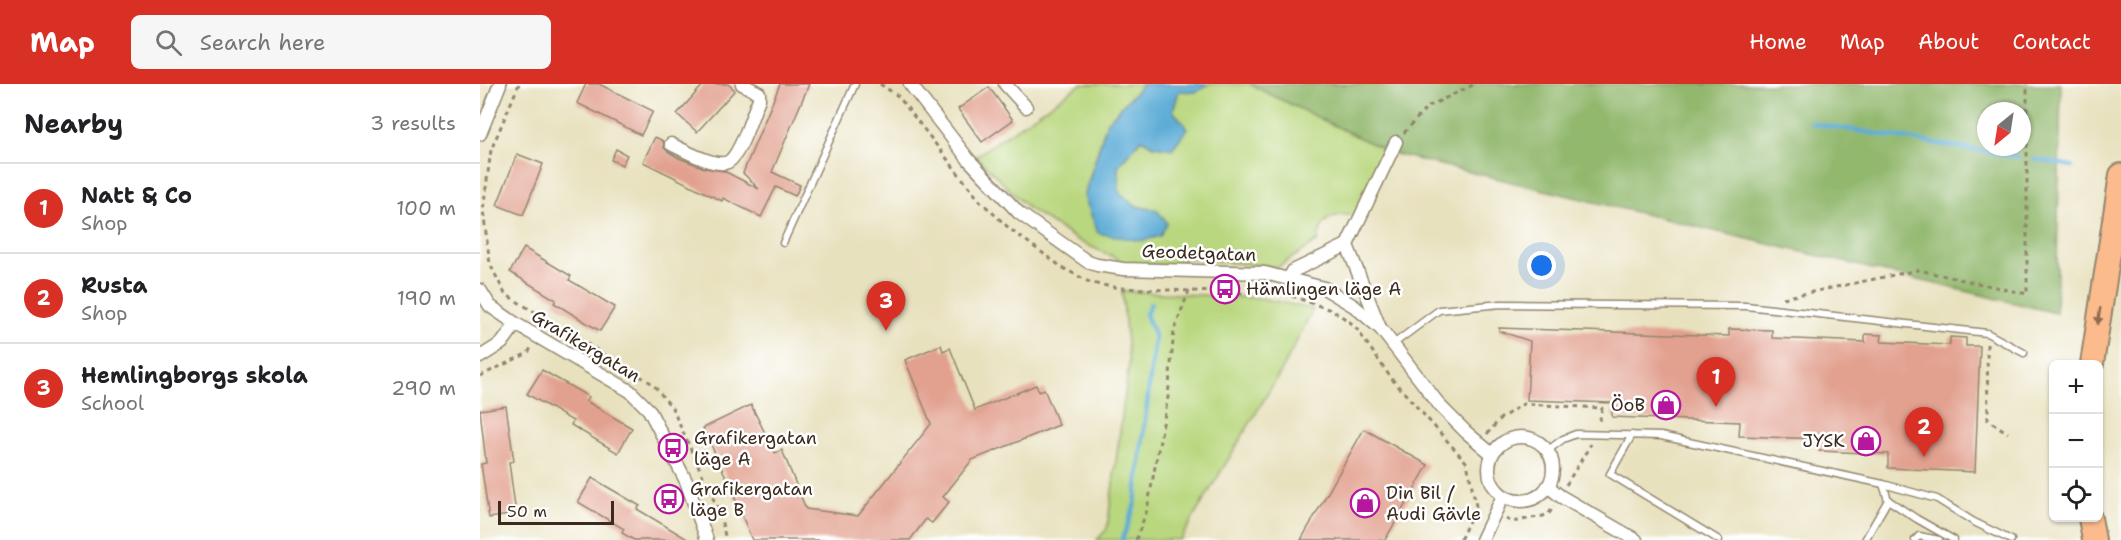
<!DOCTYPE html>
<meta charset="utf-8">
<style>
:root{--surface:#fff;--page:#f6f6f6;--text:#202124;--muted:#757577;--line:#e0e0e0;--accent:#d93025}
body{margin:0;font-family:"Shantell Sans",sans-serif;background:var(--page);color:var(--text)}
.controls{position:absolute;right:18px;bottom:18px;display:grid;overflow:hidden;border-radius:9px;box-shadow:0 2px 4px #0004}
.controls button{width:54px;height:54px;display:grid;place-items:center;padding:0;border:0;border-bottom:2px solid var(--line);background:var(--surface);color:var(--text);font:30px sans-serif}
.compass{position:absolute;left:1497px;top:18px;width:54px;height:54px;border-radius:50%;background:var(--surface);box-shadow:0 2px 4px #0004;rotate:210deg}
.scale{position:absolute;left:18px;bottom:15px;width:116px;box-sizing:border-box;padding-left:6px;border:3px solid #3b2a1e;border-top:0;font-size:16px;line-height:21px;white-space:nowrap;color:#3b2a1e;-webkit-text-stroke:4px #fff;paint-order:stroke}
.you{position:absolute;left:1062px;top:182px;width:21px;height:21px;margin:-15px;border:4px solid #fff;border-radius:50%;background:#1a73e8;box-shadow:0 0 0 9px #1a73e833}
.badge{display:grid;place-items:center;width:39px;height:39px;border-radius:50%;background:var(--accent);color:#fff;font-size:20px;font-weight:700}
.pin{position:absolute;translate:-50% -50px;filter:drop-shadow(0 2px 3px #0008)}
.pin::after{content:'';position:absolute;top:32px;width:21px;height:18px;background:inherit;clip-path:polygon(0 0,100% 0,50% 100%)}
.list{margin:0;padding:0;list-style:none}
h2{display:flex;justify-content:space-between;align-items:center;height:78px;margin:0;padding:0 24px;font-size:26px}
h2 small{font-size:20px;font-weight:400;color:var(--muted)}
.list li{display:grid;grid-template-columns:39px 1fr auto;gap:18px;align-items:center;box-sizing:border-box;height:90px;padding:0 24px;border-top:2px solid var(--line)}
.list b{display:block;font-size:22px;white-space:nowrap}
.list p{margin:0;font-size:20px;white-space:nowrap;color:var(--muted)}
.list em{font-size:20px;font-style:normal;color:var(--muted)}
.icon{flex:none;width:33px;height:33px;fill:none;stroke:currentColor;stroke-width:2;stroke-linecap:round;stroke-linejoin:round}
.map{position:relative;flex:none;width:1641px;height:456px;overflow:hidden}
header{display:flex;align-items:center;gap:36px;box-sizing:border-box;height:84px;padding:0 30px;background:var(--accent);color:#fff}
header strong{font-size:28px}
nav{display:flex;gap:33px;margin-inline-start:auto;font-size:21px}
.search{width:420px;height:54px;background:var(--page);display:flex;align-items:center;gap:15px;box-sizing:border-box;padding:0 21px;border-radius:9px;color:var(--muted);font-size:22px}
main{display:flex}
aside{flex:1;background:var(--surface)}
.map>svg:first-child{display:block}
.green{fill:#b9d77e;stroke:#7a804e;stroke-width:1.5}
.forest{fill:#92b86d;stroke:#667146;stroke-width:1.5;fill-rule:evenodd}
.water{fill:#5cacd6;stroke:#4c6b7a;stroke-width:1.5}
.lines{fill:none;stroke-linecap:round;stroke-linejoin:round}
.stream{stroke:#5cacd6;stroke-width:4.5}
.building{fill:#e2a08f}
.lane-casing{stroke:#92866e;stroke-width:9}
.street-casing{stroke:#92866e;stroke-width:15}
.highway-casing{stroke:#92866e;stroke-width:26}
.path{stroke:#92866e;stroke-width:3;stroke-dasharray:4.5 4.5;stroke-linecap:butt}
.lane{stroke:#fff;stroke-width:6}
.street{stroke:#fff;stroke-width:12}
.highway{stroke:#fbbb8c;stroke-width:22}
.oneway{fill:#916b50}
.labels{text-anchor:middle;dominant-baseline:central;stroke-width:5;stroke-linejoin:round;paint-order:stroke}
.street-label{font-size:18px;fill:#3b2a1e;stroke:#fff}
.poi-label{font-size:18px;fill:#3b2a1e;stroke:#fff;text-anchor:start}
</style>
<header>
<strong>Map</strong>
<div class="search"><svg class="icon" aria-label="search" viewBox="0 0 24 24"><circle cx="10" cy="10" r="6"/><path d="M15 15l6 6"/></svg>Search here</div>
<nav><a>Home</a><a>Map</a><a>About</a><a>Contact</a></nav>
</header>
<main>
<aside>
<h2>Nearby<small>3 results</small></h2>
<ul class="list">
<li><span class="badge">1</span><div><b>Natt &amp; Co</b><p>Shop</p></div><em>100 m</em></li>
<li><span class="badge">2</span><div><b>Rusta</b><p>Shop</p></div><em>190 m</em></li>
<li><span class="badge">3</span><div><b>Hemlingborgs skola</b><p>School</p></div><em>290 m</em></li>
</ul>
</aside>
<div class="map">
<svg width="1641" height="456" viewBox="0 0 1641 456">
<rect width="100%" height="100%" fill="#fff"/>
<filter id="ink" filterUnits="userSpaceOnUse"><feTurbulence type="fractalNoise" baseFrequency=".0167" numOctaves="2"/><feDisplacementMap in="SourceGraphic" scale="12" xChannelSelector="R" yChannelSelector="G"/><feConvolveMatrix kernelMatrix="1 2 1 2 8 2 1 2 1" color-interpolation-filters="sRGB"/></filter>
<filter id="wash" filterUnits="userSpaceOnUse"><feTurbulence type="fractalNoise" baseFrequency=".008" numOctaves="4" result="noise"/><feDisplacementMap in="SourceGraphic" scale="24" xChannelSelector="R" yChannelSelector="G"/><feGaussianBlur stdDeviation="1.35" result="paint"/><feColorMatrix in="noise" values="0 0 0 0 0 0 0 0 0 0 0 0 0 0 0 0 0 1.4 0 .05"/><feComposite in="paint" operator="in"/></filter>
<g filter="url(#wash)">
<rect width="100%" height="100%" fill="#e8e1be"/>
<g class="green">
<path d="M601,0H663L627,38L604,112L677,126L655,122L639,108L638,82L661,55L674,62L693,27L699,7L717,8L728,0H769L911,69L881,132C857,129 841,130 838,157L798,183L703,174L704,182L644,178L599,157L549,125L496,72Z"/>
<polygon points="642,207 779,214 833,225 803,284 700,456 617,456 627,445 649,280"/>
</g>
<path class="forest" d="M769,0H1581L1576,229L911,69ZM1506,27H1542V63H1506Z"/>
<polygon class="water" points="663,0 728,0 717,8 699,7 693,27 708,44 692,65 674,62 661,55 638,82 639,108 655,122 677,126 687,139 680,152 661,157 618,149 604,112 627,38"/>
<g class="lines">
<g class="stream">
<polyline points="1331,39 1538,73"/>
<polyline points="1554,75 1592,82"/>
<polyline points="642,456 655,420 675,253 666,230 671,219"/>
</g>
</g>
<g id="blocks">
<g class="building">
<polygon points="106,0 119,0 173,27 161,51 97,19"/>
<polygon points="224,0 248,0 255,6 217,48 197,30"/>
<polygon points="300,0 329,0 292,88 320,101 315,112 296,103 281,133 243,114 242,117 163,78 175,53 183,57 184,64 187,67 199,74 225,84 244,87 279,105 263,89"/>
<polygon points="509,3 533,36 502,58 478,25"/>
<polygon points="136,65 147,71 142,81 131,76"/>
<polygon points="37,70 63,80 43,131 17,121"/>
<polygon points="44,164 91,192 89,196 135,223 120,247 74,219 76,216 30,188"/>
<polygon points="1019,244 1249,252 1249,245 1292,246 1292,254 1385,258 1385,250 1402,251 1401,258 1470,261 1470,253 1486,254 1486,262 1500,262 1495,388 1408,384 1408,370 1339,367 1340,355 1259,352 1260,338 1132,333 1132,319 1047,316 1050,257 1019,247"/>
<polygon points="461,261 463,267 470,264 495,326 556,301 559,308 564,305 579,341 492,376 463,413 469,418 452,439 446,435 430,456 272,456 247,395 223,344 271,321 295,369 302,366 326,425 378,432 451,340 425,276"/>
<polygon points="62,286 109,313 106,317 152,344 138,369 91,341 93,337 47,310"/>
<polygon points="26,322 34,377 29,378 36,430 9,434 1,380 6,379 0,326"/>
<polygon points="884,345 948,381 905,456 821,456"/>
<polygon points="112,394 160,422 157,425 209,456 154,456 142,449 144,445 98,418"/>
</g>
</g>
</g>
<g filter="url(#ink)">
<use href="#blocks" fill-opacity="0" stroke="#92866e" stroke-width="1.5"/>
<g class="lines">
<g class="lane-casing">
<g id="lane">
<polyline points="303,159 375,0"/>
<polyline points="912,261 959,226 1021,220 1266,222 1507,249 1544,269"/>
<polyline points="1152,351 1130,390 1239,456"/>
<polyline points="1067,367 1083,355 1096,350 1181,352 1403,400 1457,415 1494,438 1531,456"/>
<polyline points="1408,416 1437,435 1474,456"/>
<polyline points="1385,456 1408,416 1403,400"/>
<polyline points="1435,456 1439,452 1459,456"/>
</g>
</g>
<g class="street-casing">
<g id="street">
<polyline points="430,0 489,76 539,129 608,178 617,181 643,185 785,189 844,204 874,222 901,245 961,323 986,348 1012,370"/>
<polyline points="525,0 546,23"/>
<polyline points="0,50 20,0"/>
<path d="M191,60C203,66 235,84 248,78C261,71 272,30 279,15V9L262,0"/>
<polyline points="809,194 813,187 867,161"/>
<polyline points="0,206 10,222 36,240 150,307 169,326 206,397 227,456"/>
<polyline points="900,244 867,161 916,58"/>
<polyline points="0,273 22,259 36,240"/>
<circle cx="1041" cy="385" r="32"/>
<polyline points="1068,402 1080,412 1156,456"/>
<polyline points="1002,456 1023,412"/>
</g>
</g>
<g class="highway-casing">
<g id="highway">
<polyline points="1612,280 1641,91"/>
<polyline points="1610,434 1614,456"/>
</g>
</g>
<g class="path">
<polyline points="39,0 11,66 3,126 10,180 25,210 173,300 192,324 239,427 246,456"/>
<polyline points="400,0 418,12 500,117 530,145 583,184 611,199 639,204 809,211 854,227 874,241 911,294 987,379 996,422 980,456"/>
<polyline points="924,49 947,23 995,0"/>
<polyline points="1303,214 1438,186 1547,210 1547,0"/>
<polyline points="1507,260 1508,336 1528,349"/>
<polyline points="0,292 48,269 51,264"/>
<polyline points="1007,350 1021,334 1043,320 1122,324 1119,341"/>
<polyline points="1086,401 1111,360"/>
<polyline points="1026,435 1032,438 1068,431 1074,422"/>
<polyline points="656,456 667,426 688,313 694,246 709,207"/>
</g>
<use href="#lane" class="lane"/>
<use href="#street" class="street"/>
<use href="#highway" class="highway"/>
</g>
<defs><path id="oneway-solid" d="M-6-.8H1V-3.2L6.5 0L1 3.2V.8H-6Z" transform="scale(1.5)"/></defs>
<use class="oneway" href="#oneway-solid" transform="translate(1619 232) rotate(99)"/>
</g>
<defs>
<g id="bus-ring" transform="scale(1.5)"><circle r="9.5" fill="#fff" stroke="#b5179e" stroke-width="1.5"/><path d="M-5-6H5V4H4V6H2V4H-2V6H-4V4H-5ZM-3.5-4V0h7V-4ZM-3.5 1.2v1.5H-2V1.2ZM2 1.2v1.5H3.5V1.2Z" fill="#b5179e"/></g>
<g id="shop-ring" transform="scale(1.5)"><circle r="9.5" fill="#fff" stroke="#b5179e" stroke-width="1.5"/><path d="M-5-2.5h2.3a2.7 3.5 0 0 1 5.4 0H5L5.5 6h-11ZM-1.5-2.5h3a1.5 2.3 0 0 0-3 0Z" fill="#b5179e"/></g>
</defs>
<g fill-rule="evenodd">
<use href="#bus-ring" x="745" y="205"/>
<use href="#shop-ring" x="1186" y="321"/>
<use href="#shop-ring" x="1386" y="357"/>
<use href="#bus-ring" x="193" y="364"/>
<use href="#bus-ring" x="189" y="415"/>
<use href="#shop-ring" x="885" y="419"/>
</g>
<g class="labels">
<g class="street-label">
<text transform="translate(719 169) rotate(2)">Geodetgatan</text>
<text transform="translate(106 262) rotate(31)">Grafikergatan</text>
</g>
<g class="poi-label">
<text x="766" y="205">Hämlingen läge A</text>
<text x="1165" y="321" text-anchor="end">ÖoB</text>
<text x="214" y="354">Grafikergatan<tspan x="214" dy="21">läge A</tspan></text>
<text x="1365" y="357" text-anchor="end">JYSK</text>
<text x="210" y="405">Grafikergatan<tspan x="210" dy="21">läge B</tspan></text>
<text x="906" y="409">Din Bil /<tspan x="906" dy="21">Audi Gävle</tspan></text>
</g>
</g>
</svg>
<div class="controls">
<button>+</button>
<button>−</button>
<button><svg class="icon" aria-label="locate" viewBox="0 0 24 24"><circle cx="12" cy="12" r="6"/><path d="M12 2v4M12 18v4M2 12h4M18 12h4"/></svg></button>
</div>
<svg class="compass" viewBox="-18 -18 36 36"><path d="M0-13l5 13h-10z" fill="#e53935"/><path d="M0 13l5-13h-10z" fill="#757577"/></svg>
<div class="scale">50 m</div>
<div class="you"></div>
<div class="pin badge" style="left:1236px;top:323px">1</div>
<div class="pin badge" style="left:1444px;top:373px">2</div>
<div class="pin badge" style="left:406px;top:247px">3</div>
</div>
</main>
